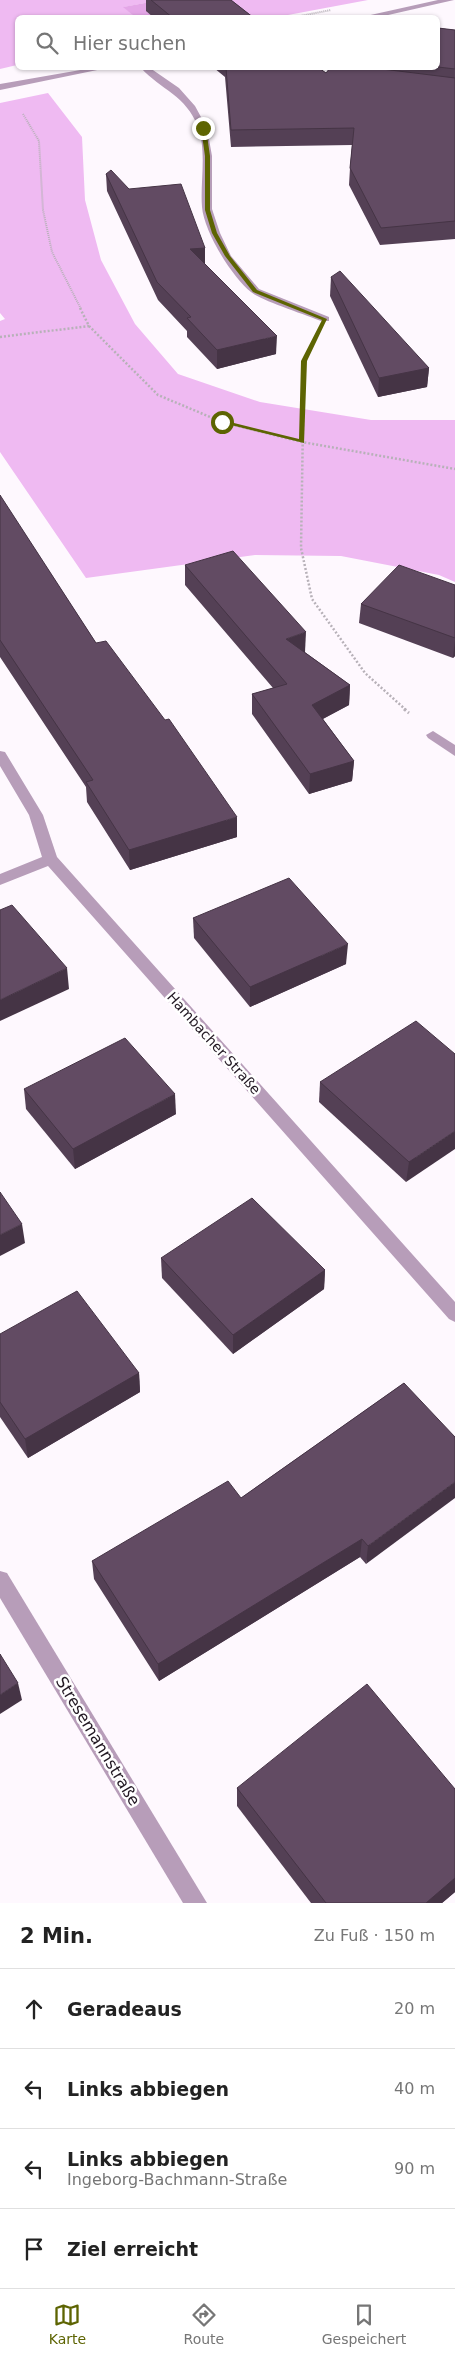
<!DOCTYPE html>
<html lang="de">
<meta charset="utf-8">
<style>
:root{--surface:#fff;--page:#f6f6f6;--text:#222;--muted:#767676;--line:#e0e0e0;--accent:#5d6402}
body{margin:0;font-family:"DejaVu Sans",sans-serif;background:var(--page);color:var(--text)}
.stop{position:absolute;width:15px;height:15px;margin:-11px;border:4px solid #5d6402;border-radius:50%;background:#fff}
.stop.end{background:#5d6402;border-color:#fff;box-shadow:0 1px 5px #0008}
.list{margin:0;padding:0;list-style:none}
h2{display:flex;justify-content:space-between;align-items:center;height:65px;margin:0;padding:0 20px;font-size:21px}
h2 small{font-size:16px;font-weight:400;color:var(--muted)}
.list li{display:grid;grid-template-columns:32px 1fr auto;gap:15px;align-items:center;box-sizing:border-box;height:80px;padding:0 20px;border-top:1px solid var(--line)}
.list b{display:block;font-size:19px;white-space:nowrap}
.list p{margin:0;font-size:16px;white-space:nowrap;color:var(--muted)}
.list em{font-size:16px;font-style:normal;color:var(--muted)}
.icon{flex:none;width:28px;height:28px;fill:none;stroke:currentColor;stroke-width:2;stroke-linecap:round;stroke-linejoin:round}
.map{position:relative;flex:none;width:455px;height:1903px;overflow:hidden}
.search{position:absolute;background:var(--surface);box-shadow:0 1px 4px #0004;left:15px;right:15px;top:15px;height:55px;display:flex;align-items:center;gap:12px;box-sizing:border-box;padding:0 18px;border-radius:8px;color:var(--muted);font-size:19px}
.sheet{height:385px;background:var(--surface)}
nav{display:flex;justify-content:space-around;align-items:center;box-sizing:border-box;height:70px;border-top:1px solid var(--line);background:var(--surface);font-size:14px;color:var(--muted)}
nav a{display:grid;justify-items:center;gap:2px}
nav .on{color:var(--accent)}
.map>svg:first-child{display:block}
.green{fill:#efbaf2}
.forest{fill:#e4a6e7}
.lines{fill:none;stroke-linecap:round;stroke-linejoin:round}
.path-far2{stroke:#b7b1b8;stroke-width:2;stroke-dasharray:1 1;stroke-linecap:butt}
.path-far1{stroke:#b7b1b8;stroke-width:2.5;stroke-dasharray:2 2;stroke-linecap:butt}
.path{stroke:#b7b1b8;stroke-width:3;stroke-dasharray:2.5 2.5;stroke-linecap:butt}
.minor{fill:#b79db9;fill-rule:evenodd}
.wall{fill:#544055}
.shaded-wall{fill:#453445}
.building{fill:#624b63;stroke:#453445}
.route{fill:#5d6402}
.labels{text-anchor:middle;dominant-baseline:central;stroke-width:5;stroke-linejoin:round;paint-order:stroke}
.street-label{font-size:14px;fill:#221923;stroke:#fff}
.near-street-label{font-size:16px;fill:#221923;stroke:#fff}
</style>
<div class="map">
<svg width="455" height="1903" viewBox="0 0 455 1903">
<rect width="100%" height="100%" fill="#fef8fe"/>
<g class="green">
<polygon points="0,0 161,0 124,7 135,17 18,18 17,65 0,69"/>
<polygon points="224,0 368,0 272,18 250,17"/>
<polygon points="48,93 82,137 85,200 101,260 135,324 178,374 260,402 371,420 455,420 455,582 439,575 341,556 255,555 86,578 0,452 0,321 5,319 0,313 0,103"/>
</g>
<polygon class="forest" points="161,0 147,12 154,17 135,17 123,7"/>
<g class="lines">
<g class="path-far2">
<polyline points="290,18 331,10"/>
<polyline points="23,114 39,141 43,210 52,252 81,309"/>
</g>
<g class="path-far1">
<polyline points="80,308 89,326 158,395 222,422 302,442 455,469"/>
<polyline points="0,337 89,326"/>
<polyline points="311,346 304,361 301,548 312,599 365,673 406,710"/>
</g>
<polyline class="path" points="404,709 409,713"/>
<g class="minor">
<polygon points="438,0 454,0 375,18 357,18"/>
<polygon points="92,68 107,68 0,90 0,84"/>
<path d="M141,68H150L179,88L195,106L207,128L212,156V209L220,233L231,256L259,289L329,317V321H321C307,315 260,300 251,292C232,277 204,232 202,207C200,182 207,152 198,127C186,95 161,90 141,68Z"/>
<polygon points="433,731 455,745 455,756 428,738 426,735"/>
<polygon points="0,751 5,752 43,815 57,857 455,1302 455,1322 449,1319 48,866 0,885 0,874 42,857 29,815 0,766"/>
<polygon points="0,1571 7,1573 207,1903 183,1903 0,1598"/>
</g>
</g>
<g class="wall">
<polygon points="146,0 231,0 254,18 154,18 146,11"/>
<polygon points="438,28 455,30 455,239 380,245 349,185 350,168 352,145 231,147 225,77 214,68 319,68 326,73 330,68 438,68"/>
<polygon points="106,174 129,189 205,248 205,264 276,354 217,369 187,337 187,331 158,300 107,191"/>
<polygon points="331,277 429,368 427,387 378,397 330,296"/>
<polygon points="0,492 0,496 96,643 237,837 130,870 87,802 86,787 0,657"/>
<polygon points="185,565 350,685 349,705 323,719 354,761 352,781 309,794 252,714 252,694 273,688 185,585"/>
<polygon points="455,585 455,656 453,658 359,623 361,604"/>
<polygon points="193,918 346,964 250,1007 194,938"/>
<polygon points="455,1054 406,1182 319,1102 320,1082"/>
<polygon points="24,1089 176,1114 75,1169 26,1109"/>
<polygon points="161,1258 325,1270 324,1289 233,1354 162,1278"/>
<polygon points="0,1334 139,1373 140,1392 28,1458 0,1417"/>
<polygon points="404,1383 366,1564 360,1557 159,1681 94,1579 92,1561 241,1498"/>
<polygon points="237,1788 455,1789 455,1892 442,1903 311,1903 237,1806"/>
</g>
<g class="shaded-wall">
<polygon points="205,248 205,266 190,249"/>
<polygon points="277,336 276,354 217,369 217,350"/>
<polygon points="429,368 427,387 378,397 379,378"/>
<polygon points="306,632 305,652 285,659 286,639"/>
<polygon points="455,638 455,656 453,658"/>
<polygon points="350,685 349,705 311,725 312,705"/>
<polygon points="354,761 352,781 309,794 310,774"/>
<polygon points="237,817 237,837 130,870 129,850"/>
<polygon points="348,944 346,964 250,1007 250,987"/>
<polygon points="67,968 69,989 0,1021 0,1000"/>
<polygon points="175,1094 176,1114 75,1169 73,1149"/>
<polygon points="455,1131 455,1149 406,1182 409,1162"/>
<polygon points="22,1224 25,1243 0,1256 0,1235"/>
<polygon points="325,1270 324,1289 233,1354 233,1335"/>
<polygon points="139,1373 140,1392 28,1458 25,1439"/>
<polygon points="455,1482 455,1498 366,1564 368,1546"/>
<polygon points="362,1539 360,1557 159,1681 158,1664"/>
<polygon points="18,1683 22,1700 0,1714 0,1695"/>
<polygon points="455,1878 455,1892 442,1903 426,1903"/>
</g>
<g class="building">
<polygon points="151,0 231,0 254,18 173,18"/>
<polygon points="438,28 455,30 455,69 438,67"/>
<polygon points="226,68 319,68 326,73 330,68 374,68 455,78 455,221 381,228 350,168 354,128 231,130"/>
<polygon points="111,170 129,189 181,184 205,248 190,249 277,336 217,350 187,318 191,317 157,282 106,174"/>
<polygon points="340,271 429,368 379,378 331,277"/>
<polygon points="0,495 96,643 106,641 165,720 169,719 237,817 129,850 86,782 93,780 0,640"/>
<polygon points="233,551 306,632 286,639 350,685 312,705 354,761 310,774 252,694 287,684 185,565"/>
<polygon points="399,565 455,585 455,638 361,604"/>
<polygon points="289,878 348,944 250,987 193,918"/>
<polygon points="12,905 67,968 0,1000 0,910"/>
<polygon points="416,1021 455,1054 455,1131 409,1162 320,1082"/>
<polygon points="125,1038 175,1094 73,1149 24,1089"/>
<polygon points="0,1192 22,1224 0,1235"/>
<polygon points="252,1198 325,1270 233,1335 161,1258"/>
<polygon points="77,1291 139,1373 25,1439 0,1402 0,1334"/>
<polygon points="404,1383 455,1437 455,1482 368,1546 362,1539 158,1664 92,1561 228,1481 241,1498"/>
<polygon points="0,1654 18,1683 0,1695"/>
<polygon points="367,1684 455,1789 455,1878 426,1903 326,1903 237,1788"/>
</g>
<polygon class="route" points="203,127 206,128 210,156 210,210 217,233 230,256 257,290 327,319 307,361 304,443 219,422 222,420 299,439 301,361 322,320 253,292 225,256 212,233 205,210 205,156 201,128"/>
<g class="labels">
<g class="street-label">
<text transform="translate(214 1043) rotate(48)">Hambacher Straße</text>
</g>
<g class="near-street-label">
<text transform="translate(98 1741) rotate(59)">Stresemannstraße</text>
</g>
</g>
</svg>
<div class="stop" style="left:222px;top:422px"></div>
<div class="stop end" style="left:203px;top:128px"></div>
<div class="search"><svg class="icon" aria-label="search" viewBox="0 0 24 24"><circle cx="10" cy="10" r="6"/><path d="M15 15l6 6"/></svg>Hier suchen</div>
</div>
<section class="sheet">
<h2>2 Min.<small>Zu Fuß · 150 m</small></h2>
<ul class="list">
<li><svg class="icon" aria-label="ahead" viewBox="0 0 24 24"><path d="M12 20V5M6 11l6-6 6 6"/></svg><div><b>Geradeaus</b></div><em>20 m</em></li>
<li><svg class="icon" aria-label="left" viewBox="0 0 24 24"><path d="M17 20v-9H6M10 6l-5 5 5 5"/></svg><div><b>Links abbiegen</b></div><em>40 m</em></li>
<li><svg class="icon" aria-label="left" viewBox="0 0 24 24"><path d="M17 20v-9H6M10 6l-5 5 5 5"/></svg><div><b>Links abbiegen</b><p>Ingeborg-Bachmann-Straße</p></div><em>90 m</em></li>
<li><svg class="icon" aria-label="arrive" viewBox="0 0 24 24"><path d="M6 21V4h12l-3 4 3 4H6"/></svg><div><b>Ziel erreicht</b></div></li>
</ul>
</section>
<nav>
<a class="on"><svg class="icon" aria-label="map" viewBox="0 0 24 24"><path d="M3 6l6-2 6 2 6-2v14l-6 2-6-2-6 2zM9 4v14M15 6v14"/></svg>Karte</a>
<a><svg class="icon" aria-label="directions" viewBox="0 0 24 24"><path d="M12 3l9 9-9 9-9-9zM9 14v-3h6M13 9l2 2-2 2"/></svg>Route</a>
<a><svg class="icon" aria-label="saved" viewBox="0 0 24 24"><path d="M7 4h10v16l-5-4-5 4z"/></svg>Gespeichert</a>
</nav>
